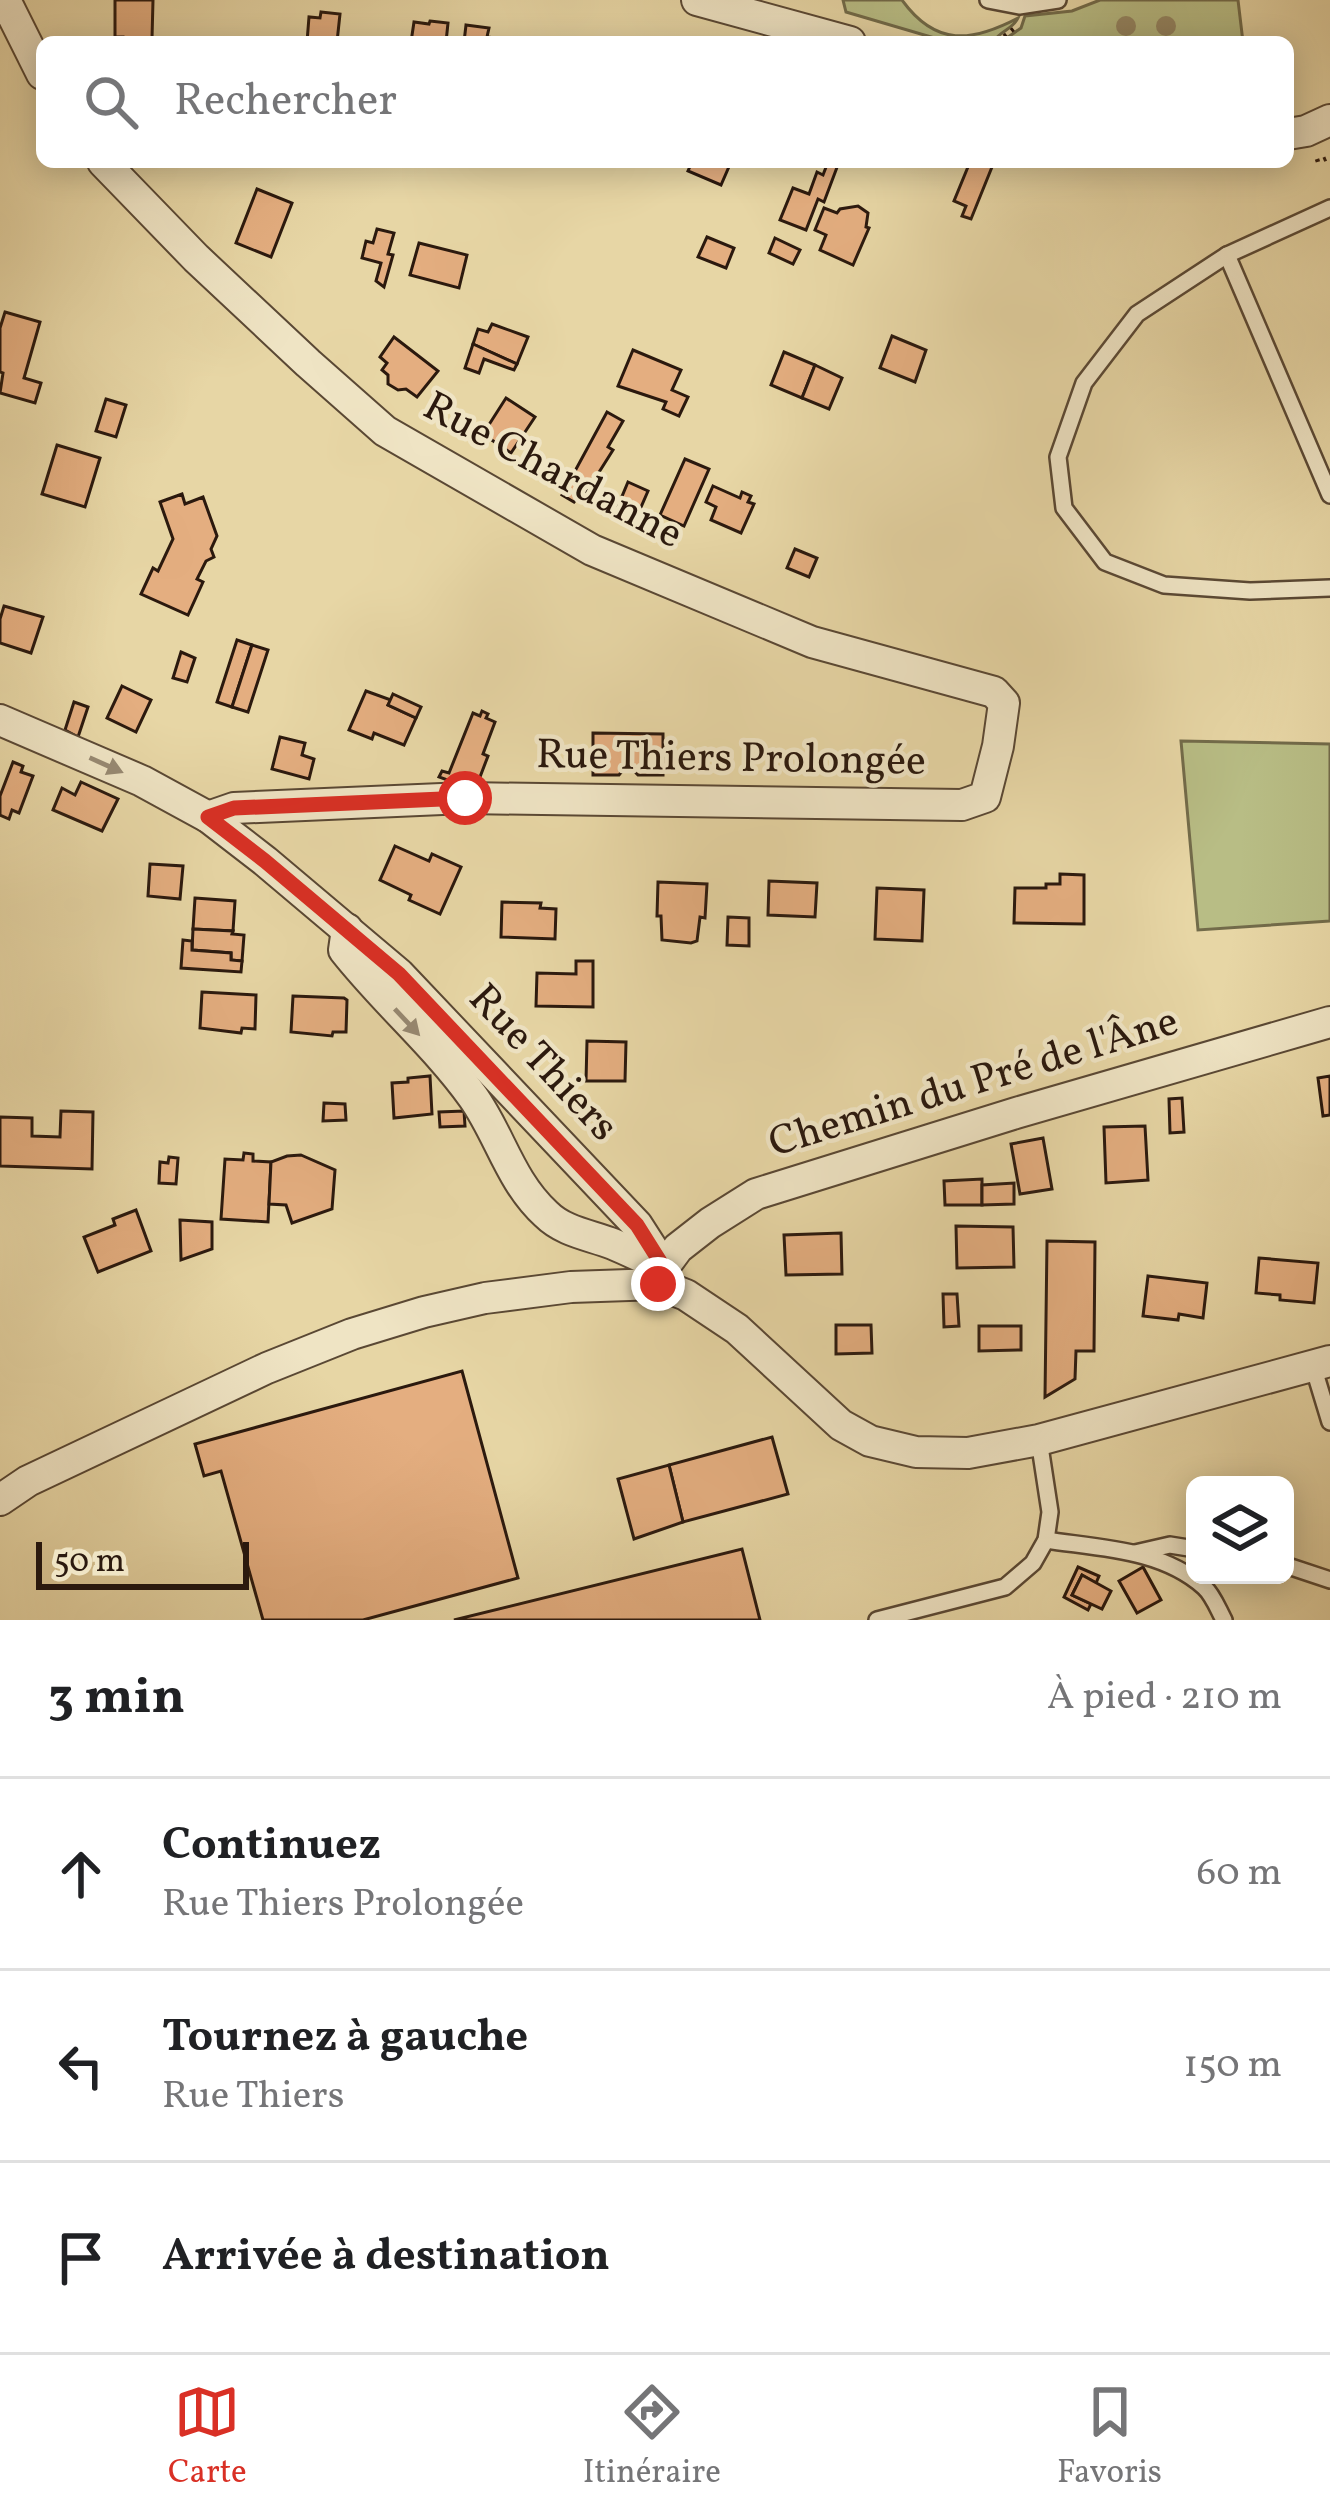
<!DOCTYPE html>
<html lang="fr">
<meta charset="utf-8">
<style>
:root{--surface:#fff;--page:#f6f6f6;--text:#202124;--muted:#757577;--line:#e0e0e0;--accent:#d93025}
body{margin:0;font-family:Vollkorn,serif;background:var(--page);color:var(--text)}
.controls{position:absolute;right:36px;bottom:36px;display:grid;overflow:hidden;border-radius:18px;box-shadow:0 6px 30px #0003}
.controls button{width:108px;height:108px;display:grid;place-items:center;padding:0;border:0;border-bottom:3px solid var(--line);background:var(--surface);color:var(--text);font:60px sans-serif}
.scale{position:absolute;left:36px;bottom:30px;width:213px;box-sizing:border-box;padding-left:12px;border:6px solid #2b190e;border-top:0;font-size:33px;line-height:42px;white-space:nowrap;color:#2b190e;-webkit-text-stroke:9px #efe4c4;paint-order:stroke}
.stop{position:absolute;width:36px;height:36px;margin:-27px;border:9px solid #d93025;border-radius:50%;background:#fff}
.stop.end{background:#d93025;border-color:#fff;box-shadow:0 3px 12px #0008}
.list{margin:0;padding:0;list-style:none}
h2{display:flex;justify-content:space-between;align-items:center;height:156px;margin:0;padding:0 48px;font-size:51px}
h2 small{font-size:39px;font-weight:400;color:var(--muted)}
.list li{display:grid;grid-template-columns:78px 1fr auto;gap:36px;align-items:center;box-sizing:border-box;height:192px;padding:0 48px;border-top:3px solid var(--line)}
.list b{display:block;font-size:45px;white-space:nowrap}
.list p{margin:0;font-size:39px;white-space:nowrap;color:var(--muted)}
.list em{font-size:39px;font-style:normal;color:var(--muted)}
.icon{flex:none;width:66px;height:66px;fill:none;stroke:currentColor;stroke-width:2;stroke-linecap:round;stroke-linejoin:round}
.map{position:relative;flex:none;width:1330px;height:1620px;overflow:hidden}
.search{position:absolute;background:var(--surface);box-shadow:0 6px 30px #0003;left:36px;right:36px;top:36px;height:132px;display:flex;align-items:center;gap:30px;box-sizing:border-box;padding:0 42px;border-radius:18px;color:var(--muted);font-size:45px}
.sheet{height:732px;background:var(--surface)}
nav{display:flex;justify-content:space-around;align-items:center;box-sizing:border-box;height:168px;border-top:3px solid var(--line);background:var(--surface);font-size:33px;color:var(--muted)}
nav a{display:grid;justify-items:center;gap:6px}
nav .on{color:var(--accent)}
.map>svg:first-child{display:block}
.green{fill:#b8bd85;stroke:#726b4a;stroke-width:3}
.building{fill:#e4ae80;stroke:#2b190e;stroke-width:3}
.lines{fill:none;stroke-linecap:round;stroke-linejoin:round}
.lane-casing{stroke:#5a4834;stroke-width:20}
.street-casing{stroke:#5a4834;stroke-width:34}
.path{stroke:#2b190e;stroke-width:4.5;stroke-dasharray:3 6;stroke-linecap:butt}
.lane{stroke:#efe4c4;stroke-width:15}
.street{stroke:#efe4c4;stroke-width:30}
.tree{fill:#978966}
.oneway{fill:#978972}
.route{stroke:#d93025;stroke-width:15}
.labels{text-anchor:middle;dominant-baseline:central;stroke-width:9;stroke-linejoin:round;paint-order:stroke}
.street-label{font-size:42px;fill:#2b190e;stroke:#efe4c4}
</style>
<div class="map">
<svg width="1330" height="1620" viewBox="0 0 1330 1620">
<rect width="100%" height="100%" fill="#e7d6a5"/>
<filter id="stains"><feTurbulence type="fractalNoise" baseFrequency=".00167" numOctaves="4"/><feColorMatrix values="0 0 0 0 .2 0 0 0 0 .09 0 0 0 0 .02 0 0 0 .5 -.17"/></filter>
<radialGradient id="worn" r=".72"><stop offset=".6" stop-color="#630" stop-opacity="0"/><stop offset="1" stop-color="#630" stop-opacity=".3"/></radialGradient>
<g class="green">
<path d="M843,0H902C936,47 972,42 1018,18C1013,29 1000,31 993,42H948L846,12Z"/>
<polygon points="1100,0 1238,0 1243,42 1001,42 1021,28 1025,16 1072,11"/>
<polygon points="1181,741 1330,744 1330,921 1198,930"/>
</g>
<g class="building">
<polygon points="115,0 153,0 152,39 154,42 123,42 123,37 115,37"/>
<polygon points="321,12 340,14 337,42 307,42 309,17 320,18"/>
<polygon points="430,21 448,23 446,42 411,42 414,22 429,24"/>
<polygon points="466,25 489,28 487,37 497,38 497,42 464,42"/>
<polygon points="692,162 731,162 721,185 688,171"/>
<polygon points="828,162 839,162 824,202 818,199 806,230 780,220 793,188 809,194 817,172 823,175"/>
<polygon points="970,162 994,162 971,219 962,216 966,206 954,201"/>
<polygon points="257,189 292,203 271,257 236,243"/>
<polygon points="858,206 868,213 866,227 869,228 853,265 820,250 826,235 815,230 824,208 837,213 840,209"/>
<polygon points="377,229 394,233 388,254 393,255 384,287 376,281 381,263 362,258 366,241 373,243"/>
<polygon points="707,237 734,248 726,268 698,257"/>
<polygon points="775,238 800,250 793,264 769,253"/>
<polygon points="419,243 467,255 459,288 410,275"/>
<polygon points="5,312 40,322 24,378 41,383 35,403 0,393 3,373 0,372 0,328"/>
<polygon points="492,324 528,337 517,364 473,344 478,329 488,332"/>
<polygon points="892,336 926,350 915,382 880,368"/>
<polygon points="394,337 438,371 417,397 406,389 398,390 388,384 388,375 382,370 387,363 380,357"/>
<polygon points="473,344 517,364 514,370 484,359 479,373 465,368"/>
<polygon points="633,350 681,370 672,390 688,397 679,416 663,409 666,402 618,386"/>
<polygon points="784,352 815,365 802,398 771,385"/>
<polygon points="815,365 842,378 829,409 802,398"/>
<polygon points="506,398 535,417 511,453 483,434"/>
<polygon points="106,399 126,405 116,437 96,431"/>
<polygon points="607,412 623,421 608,447 613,450 582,499 578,497 574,502 562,495"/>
<polygon points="57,445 100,458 85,507 42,494"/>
<polygon points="685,459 709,469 684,526 660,515"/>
<polygon points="628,482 648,491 638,514 618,506"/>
<polygon points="713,486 740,498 742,492 751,496 748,502 754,504 741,533 711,520 716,507 706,502"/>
<polygon points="182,494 185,504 203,497 217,536 211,549 214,557 206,561 197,579 203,582 188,615 141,594 153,568 158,571 173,539 160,502"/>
<polygon points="795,549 817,558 809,577 787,568"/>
<polygon points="4,606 43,617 31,653 0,643 0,619"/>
<polygon points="237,640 252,645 232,707 217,702"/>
<polygon points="252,645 268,650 248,712 232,707"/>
<polygon points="181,652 195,658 187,682 173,678"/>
<polygon points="122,686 151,700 136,732 107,718"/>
<polygon points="366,691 391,700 388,705 416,718 404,745 374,733 372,739 349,730"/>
<polygon points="393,694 421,707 416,718 388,705"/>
<polygon points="74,702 88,707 78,737 65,730"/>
<polygon points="482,711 488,714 486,718 495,722 483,754 488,756 475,790 439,777 442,771 449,773 473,713 480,716"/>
<polygon points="593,733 663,734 663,775 638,775 634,771 623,770 619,775 593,775"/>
<polygon points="280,737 305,743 302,755 314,759 309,779 272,769"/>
<polygon points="13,762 23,766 21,772 33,776 19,813 12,810 9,819 0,815 0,796"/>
<polygon points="81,782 118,799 102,831 53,810 62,788 75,795"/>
<polygon points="395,846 429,861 432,854 461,867 440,914 409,900 411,895 380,880"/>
<polygon points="150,864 183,866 180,899 148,896"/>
<polygon points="1060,874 1084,875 1084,924 1014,923 1015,888 1046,888 1046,884 1060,884"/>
<polygon points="769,881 817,883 815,917 768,915"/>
<polygon points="658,882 707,884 705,918 700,917 697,941 691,943 662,940 661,916 657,916"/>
<polygon points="877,888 924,890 922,941 875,939"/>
<polygon points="195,898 235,901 233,931 193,929"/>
<polygon points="502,902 541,903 540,908 556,909 555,939 501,937"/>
<polygon points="728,917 749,918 749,946 727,945"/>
<polygon points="193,929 233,931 232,934 244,935 242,961 231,960 231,953 192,950"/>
<polygon points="183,940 192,941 192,950 231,953 231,960 242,961 241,972 181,968"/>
<polygon points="576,961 593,961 593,1007 536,1006 537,973 576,974"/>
<polygon points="202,992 256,995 255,1029 242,1028 241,1033 200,1028"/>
<polygon points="293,996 344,998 347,1000 346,1032 333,1032 332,1036 291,1032"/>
<polygon points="587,1041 626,1042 625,1081 586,1081"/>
<polygon points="430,1076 432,1114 394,1118 392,1083 408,1082 408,1078"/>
<polygon points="1330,1076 1330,1115 1323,1116 1318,1078"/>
<polygon points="1182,1098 1184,1132 1170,1133 1169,1099"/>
<polygon points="324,1103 345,1104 346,1120 323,1121"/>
<polygon points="61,1111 93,1112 92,1169 0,1166 0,1117 32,1118 32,1136 60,1137"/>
<polygon points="464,1111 465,1126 440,1127 439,1112"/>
<polygon points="1145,1126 1148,1180 1106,1183 1104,1127"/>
<polygon points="1043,1138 1052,1189 1020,1194 1011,1144"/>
<polygon points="244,1153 253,1154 253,1161 271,1162 268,1222 221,1219 225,1159 243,1160"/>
<polygon points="301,1155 335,1170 332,1209 292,1223 286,1205 269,1204 271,1162 287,1156"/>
<polygon points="169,1157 178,1158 176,1184 159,1183 160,1162 168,1163"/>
<polygon points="982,1179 982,1205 945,1205 944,1181"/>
<polygon points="1014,1183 1014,1204 982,1205 982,1185"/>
<polygon points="136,1210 151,1251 98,1272 84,1237 115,1225 113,1219"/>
<polygon points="180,1220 212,1222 212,1249 181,1260"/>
<polygon points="956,1226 1013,1227 1014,1267 957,1268"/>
<polygon points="841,1233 842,1274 786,1275 784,1235"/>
<polygon points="1047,1241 1095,1242 1094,1351 1076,1351 1075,1379 1045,1397"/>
<polygon points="1259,1258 1318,1263 1314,1303 1280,1300 1280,1295 1256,1293"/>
<polygon points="1148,1276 1207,1283 1203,1318 1179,1314 1178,1320 1143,1316"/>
<polygon points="943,1294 957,1294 959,1326 944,1327"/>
<polygon points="836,1325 871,1325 872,1353 836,1354"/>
<polygon points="979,1326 1021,1326 1021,1350 979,1351"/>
<polygon points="462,1371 518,1578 363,1620 263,1620 221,1471 204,1476 195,1444"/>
<polygon points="772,1437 788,1494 683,1522 669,1465"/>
<polygon points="669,1465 683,1522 634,1539 618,1479"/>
<polygon points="742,1549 760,1620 454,1620"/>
<polygon points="1078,1567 1099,1576 1096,1583 1082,1575 1072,1595 1091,1604 1088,1610 1064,1597"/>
<polygon points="1143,1567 1161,1600 1137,1613 1119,1581"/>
<polygon points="1082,1575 1111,1591 1102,1609 1072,1595"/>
</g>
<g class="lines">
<g class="lane-casing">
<g id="lane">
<polyline points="988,0 1019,6 1058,0"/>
<polyline points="1330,208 1227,255 1137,314 1084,383 1058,457 1064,508 1105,562 1164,585 1250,591 1330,588"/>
<polyline points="1227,255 1330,495"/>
<polyline points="1313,1366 1330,1422"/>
<path d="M1046,1540C1098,1548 1162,1549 1204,1587C1213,1595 1218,1609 1224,1620"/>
<polyline points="1135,1553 1170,1545 1195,1549"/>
<polyline points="1285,1565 1330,1580"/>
<polyline points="877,1620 1005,1587 1033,1563 1046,1540 1050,1512 1039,1440"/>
</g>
</g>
<g class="street-casing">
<g id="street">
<polyline points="5,0 42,74"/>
<polyline points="697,0 850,42"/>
<polyline points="1288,134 1306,131 1330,120"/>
<polyline points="103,162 196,258 308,363 385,431 592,550 812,642 994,692 1004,703 998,746 985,797 962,805 465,798 234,808 208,817"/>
<polyline points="0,720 142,781 208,817 265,861 399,974 637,1225 664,1267 663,1270"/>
<path d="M347,929L344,950C384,1001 435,1044 473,1097C500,1135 510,1181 546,1214C564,1232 590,1235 613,1244C630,1251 647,1260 664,1267L678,1248L710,1223L756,1194L1016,1113L1330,1022"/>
<polyline points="0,1500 28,1481 267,1368 352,1334 424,1312 485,1298 571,1287 658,1284 686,1295 737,1329 841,1425 870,1441 916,1452 968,1453 1039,1440 1330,1361"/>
</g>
</g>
<g class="path">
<polyline points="997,42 1016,27"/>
<polyline points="1317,159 1318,162 1330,157"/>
</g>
<use href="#lane" class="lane"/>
<use href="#street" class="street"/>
</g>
<g class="tree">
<circle cx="1126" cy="26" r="10"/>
<circle cx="1166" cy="26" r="10"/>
</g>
<defs><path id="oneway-solid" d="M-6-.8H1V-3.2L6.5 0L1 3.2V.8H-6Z" transform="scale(3)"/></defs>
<g class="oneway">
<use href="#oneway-solid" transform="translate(106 765) rotate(24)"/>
<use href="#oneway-solid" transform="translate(407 1022) rotate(47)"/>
</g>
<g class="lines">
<polyline class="route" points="465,798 234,808 208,817 265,861 399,974 637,1225 664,1268 658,1284"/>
</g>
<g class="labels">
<g class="street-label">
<text transform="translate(552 472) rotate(28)">Rue Chardanne</text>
<text transform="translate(731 760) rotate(1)">Rue Thiers Prolongée</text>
<text transform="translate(542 1064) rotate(47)">Rue Thiers</text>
<text transform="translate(974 1084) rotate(-17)">Chemin du Pré de l'Âne</text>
</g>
</g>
<rect width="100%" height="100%" filter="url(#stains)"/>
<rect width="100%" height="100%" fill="url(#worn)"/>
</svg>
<div class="controls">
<button><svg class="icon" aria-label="layers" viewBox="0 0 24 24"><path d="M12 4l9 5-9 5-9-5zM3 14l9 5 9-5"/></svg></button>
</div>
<div class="scale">50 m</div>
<div class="stop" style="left:465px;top:798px"></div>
<div class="stop end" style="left:658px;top:1284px"></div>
<div class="search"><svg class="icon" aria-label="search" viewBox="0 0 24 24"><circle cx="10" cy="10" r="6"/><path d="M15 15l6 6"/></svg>Rechercher</div>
</div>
<section class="sheet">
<h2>3 min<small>À pied · 210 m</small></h2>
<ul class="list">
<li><svg class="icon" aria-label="ahead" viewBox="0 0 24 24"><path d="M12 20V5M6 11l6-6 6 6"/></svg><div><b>Continuez</b><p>Rue Thiers Prolongée</p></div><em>60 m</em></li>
<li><svg class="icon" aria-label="left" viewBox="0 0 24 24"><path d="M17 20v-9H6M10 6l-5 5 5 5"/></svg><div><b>Tournez à gauche</b><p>Rue Thiers</p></div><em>150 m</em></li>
<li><svg class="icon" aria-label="arrive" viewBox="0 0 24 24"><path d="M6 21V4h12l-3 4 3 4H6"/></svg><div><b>Arrivée à destination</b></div></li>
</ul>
</section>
<nav>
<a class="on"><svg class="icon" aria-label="map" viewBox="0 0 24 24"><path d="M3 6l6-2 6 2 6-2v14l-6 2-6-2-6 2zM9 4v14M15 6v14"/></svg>Carte</a>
<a><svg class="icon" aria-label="directions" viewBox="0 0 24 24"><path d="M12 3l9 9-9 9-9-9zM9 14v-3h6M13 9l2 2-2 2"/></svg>Itinéraire</a>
<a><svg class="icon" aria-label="saved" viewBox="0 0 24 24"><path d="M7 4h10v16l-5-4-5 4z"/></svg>Favoris</a>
</nav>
